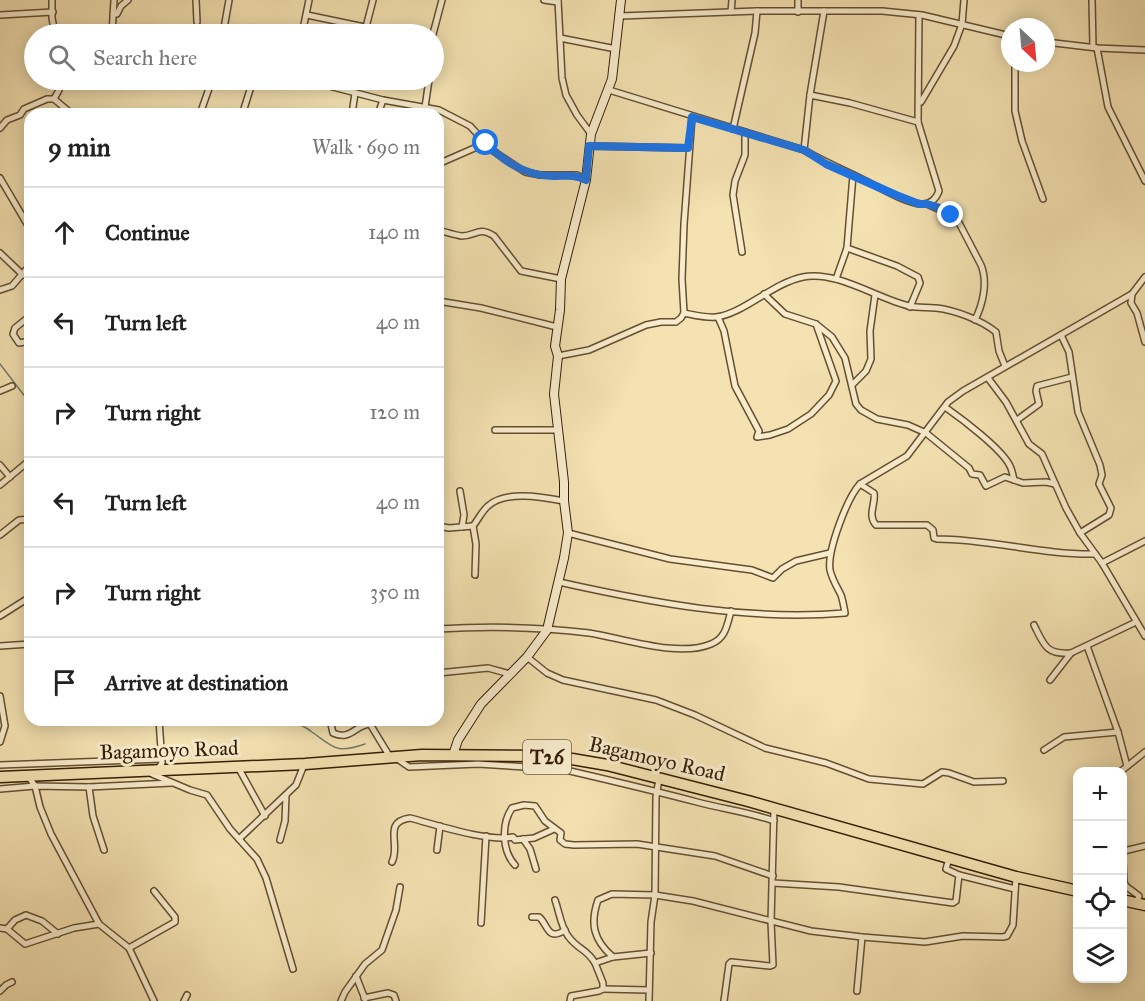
<!DOCTYPE html>
<meta charset="utf-8">
<style>
:root{--surface:#fff;--page:#f6f6f6;--text:#222;--muted:#767676;--line:#e0e0e0}
body{margin:0;font-family:"IM FELL Great Primer",serif;background:var(--page);color:var(--text)}
.controls{position:absolute;right:18px;bottom:18px;display:grid;overflow:hidden;border-radius:12px;box-shadow:0 3px 15px #0003}
.controls button{width:54px;height:54px;display:grid;place-items:center;padding:0;border:0;border-bottom:2px solid var(--line);background:var(--surface);color:var(--text);font:30px sans-serif}
.compass{position:absolute;left:1001px;top:18px;width:54px;height:54px;border-radius:50%;background:var(--surface);box-shadow:0 3px 15px #0003;rotate:154deg}
.stop{position:absolute;width:18px;height:18px;margin:-14px;border:4px solid #1a73e8;border-radius:50%;background:#fff}
.stop.end{background:#1a73e8;border-color:#fff;box-shadow:0 2px 6px #0008}
.list{margin:0;padding:0;list-style:none}
h2{display:flex;justify-content:space-between;align-items:center;height:78px;margin:0;padding:0 24px;font-size:26px}
h2 small{font-size:20px;font-weight:400;color:var(--muted)}
.list li{display:grid;grid-template-columns:39px 1fr auto;gap:18px;align-items:center;box-sizing:border-box;height:90px;padding:0 24px;border-top:2px solid var(--line)}
.list b{display:block;font-size:22px;white-space:nowrap}
.list em{font-size:20px;font-style:normal;color:var(--muted)}
.icon{flex:none;width:33px;height:33px;fill:none;stroke:currentColor;stroke-width:2;stroke-linecap:round;stroke-linejoin:round}
.map{position:relative;flex:none;width:1145px;height:1001px;overflow:hidden}
.search{position:absolute;background:var(--surface);box-shadow:0 3px 15px #0003;left:24px;top:24px;width:420px;height:66px;display:flex;align-items:center;gap:15px;box-sizing:border-box;padding:0 21px;border-radius:33px;color:var(--muted);font-size:22px}
.panel{position:absolute;background:var(--surface);box-shadow:0 3px 15px #0003;left:24px;top:108px;width:420px;height:618px;border-radius:18px}
.map>svg:first-child{display:block}
.lines{fill:none;stroke-linecap:round;stroke-linejoin:round}
.stream{stroke:#737d6b;stroke-width:1.5}
.street-casing{stroke:#654f30;stroke-width:8}
.secondary-casing{stroke:#351e05;stroke-width:10}
.highway-casing{stroke:#351e05;stroke-width:13}
.street{stroke:#f8eccd;stroke-width:5}
.secondary{stroke:#f8eccd;stroke-width:8}
.highway{stroke:#f4e2b2;stroke-width:10}
.route{stroke:#1a73e8;stroke-width:8}
.labels{text-anchor:middle;dominant-baseline:central;stroke-width:6;stroke-linejoin:round;paint-order:stroke}
.shield{fill:#f8eccd;stroke:#705c41;stroke-width:1.5}
.shield-label{font-size:20px;font-weight:bold;fill:#351e05}
.street-label{font-size:21px;fill:#351e05;stroke:#f8eccd}
</style>
<div class="map">
<svg width="1145" height="1001" viewBox="0 0 1145 1001">
<rect width="100%" height="100%" fill="#f4e2b2"/>
<filter id="stains"><feTurbulence type="fractalNoise" baseFrequency=".00333" numOctaves="4"/><feColorMatrix values="0 0 0 0 .2 0 0 0 0 .09 0 0 0 0 .02 0 0 0 .5 -.17"/></filter>
<radialGradient id="worn" r=".72"><stop offset=".6" stop-color="#630" stop-opacity="0"/><stop offset="1" stop-color="#630" stop-opacity=".3"/></radialGradient>
<g class="lines">
<g class="stream">
<polyline points="0,364 30,403"/>
<path d="M291,720C298,724 306,727 312,732C335,748 336,754 365,744"/>
</g>
<g class="street-casing">
<g id="street">
<polyline points="52,0 52,18 55,34"/>
<polyline points="196,0 197,22"/>
<polyline points="544,0 558,2"/>
<polyline points="558,0 562,78 566,95 577,115 591,134"/>
<polyline points="798,0 798,12"/>
<polyline points="1092,0 1093,47"/>
<polyline points="731,12 732,0"/>
<polyline points="113,14 117,14 121,6 128,0"/>
<polyline points="0,15 53,12"/>
<polyline points="307,15 398,34"/>
<polyline points="620,16 757,11 882,11 922,15 1010,36"/>
<polyline points="366,27 373,0"/>
<polyline points="112,34 114,0"/>
<polyline points="223,34 229,0"/>
<polyline points="302,34 309,0"/>
<polyline points="433,34 442,0"/>
<polyline points="560,38 616,49"/>
<polyline points="1046,42 1097,48 1145,50"/>
<polyline points="1097,48 1108,107 1145,181"/>
<polyline points="1015,63 1015,111 1022,141 1043,199"/>
<polyline points="306,80 383,100 439,110 470,126 493,151 525,172 540,175 577,175 586,180"/>
<path d="M609,90L804,150C824,162 844,170 864,180C879,187 905,203 921,204C930,205 936,199 939,191L918,122L919,15"/>
<polyline points="810,95 824,11"/>
<polyline points="54,99 72,114"/>
<polyline points="921,102 954,46 962,24 964,0"/>
<polyline points="425,107 429,80"/>
<polyline points="243,112 253,80"/>
<polyline points="200,114 212,80"/>
<polyline points="352,114 355,93"/>
<polyline points="378,114 383,100"/>
<polyline points="0,128 7,120 20,115 24,109 47,99 54,99 59,90 58,80"/>
<polyline points="733,129 755,33 757,11"/>
<polyline points="589,146 688,148"/>
<polyline points="804,150 810,95 850,103 918,122"/>
<polyline points="438,164 486,143"/>
<polyline points="0,178 30,229"/>
<path d="M927,204L956,217L981,265C988,282 983,304 975,320"/>
<path d="M438,230C446,232 454,235 462,236C476,236 478,226 494,236L521,271L561,279"/>
<polyline points="847,248 897,266 918,277 920,283 910,307"/>
<polyline points="742,252 733,195 735,181 745,155 745,132"/>
<polyline points="0,253 23,275"/>
<polyline points="836,279 847,248 853,175"/>
<polyline points="0,290 12,286 30,265"/>
<polyline points="764,294 785,314 816,324 832,337 845,358 856,404 861,410 877,419 908,425 926,433 969,468 972,474 980,475 986,486 1005,477 1023,483 1046,482 1055,484"/>
<polyline points="1132,294 1131,303 1137,313 1145,342"/>
<polyline points="438,301 481,308 557,327"/>
<path d="M684,313C694,315 705,318 716,317C743,314 773,283 803,277C836,270 876,298 909,306C917,308 927,307 936,308C955,310 981,320 996,332L999,351L1005,366"/>
<polyline points="30,316 15,328 13,334 19,343 30,341"/>
<polyline points="718,317 724,331 735,386 759,431 757,437 770,435 788,429 811,414 829,395 836,381 816,324"/>
<polyline points="1061,335 1069,352 1078,412 1100,465 1102,475 1099,484 1111,508 1109,515 1080,533"/>
<polyline points="558,356 589,350 646,325 661,322 676,322 681,318 684,313 682,279 684,224 692,117"/>
<polyline points="988,378 1006,402 1029,444 1042,454 1066,508 1080,533 1102,563 1145,636"/>
<polyline points="853,384 866,371 871,359 870,331 875,295"/>
<polyline points="0,391 12,386"/>
<path d="M945,407C962,419 1002,449 1010,466C1012,470 1013,475 1014,480"/>
<polyline points="1017,420 1039,404 1036,391 1037,386 1072,377"/>
<polyline points="495,430 557,430"/>
<polyline points="0,465 10,477"/>
<path d="M860,484L874,493C876,504 867,515 876,525H927L933,530L934,538L937,539C990,539 1042,555 1095,554"/>
<polyline points="0,485 30,460"/>
<polyline points="460,491 464,515 462,527"/>
<polyline points="438,526 449,528 473,526"/>
<polyline points="568,533 670,559 752,570 773,578 782,569 796,561 830,553"/>
<polyline points="0,535 19,520 30,519"/>
<polyline points="1102,563 1145,541"/>
<path d="M475,575L476,544L473,526C478,520 482,511 488,506C506,490 542,497 564,501"/>
<path d="M559,582C653,603 748,621 845,613C844,607 843,601 841,595C837,587 832,579 830,570C827,551 847,498 860,484L907,456L948,402L963,391L1132,294L1145,277"/>
<polyline points="0,616 30,597"/>
<path d="M1034,625C1044,645 1046,655 1071,653"/>
<path d="M438,629C488,626 539,627 589,633C623,638 678,658 711,644C726,638 727,625 731,611"/>
<polyline points="0,646 30,644"/>
<polyline points="1087,646 1118,732 1127,766"/>
<polyline points="527,657 547,673 563,680 656,700 695,715 765,748 826,763 869,779 923,784 942,772 949,773 974,782 1003,781"/>
<polyline points="438,673 488,668 510,674"/>
<polyline points="1050,680 1071,653 1136,622"/>
<polyline points="0,696 5,726 0,742"/>
<path d="M330,720L333,733C351,741 355,725 370,724L390,757"/>
<polyline points="1044,750 1064,737 1118,732"/>
<polyline points="396,758 409,767 478,764 542,768"/>
<polyline points="0,765 162,759"/>
<polyline points="238,767 265,816"/>
<polyline points="158,769 162,763 159,720"/>
<path d="M570,771C613,781 655,791 697,802C723,809 749,812 774,821"/>
<polyline points="1120,772 1145,752"/>
<polyline points="152,774 190,790 207,795 230,829 257,859 266,878 293,969"/>
<polyline points="28,776 35,786 40,807 51,834 99,924 129,948 154,1001"/>
<polyline points="89,787 93,816 104,850"/>
<polyline points="0,789 35,786 89,787 172,783"/>
<polyline points="239,839 296,785 304,765"/>
<polyline points="523,839 530,849 536,869"/>
<polyline points="280,840 285,821 286,795"/>
<polyline points="1122,843 1124,883 1127,887 1139,896 1137,903"/>
<polyline points="437,850 440,826"/>
<polyline points="1124,851 1145,846"/>
<path d="M392,862C401,844 382,822 410,818C437,825 487,842 513,837L515,840L534,838L554,829"/>
<path d="M515,865C502,851 501,824 512,808L524,805L535,806L545,821L561,833L560,840L565,844L574,845L637,844L715,856L773,876"/>
<polyline points="959,875 1015,889"/>
<polyline points="773,883 839,887 953,903 956,901 959,875 946,869 949,858"/>
<path d="M555,900C559,911 561,927 568,936C578,950 586,948 595,963"/>
<path d="M532,917H539C548,924 547,942 565,930"/>
<polyline points="481,923 486,836"/>
<polyline points="0,928 7,929 25,944 74,928 99,924"/>
<polyline points="7,929 15,920 26,915 42,921 58,934"/>
<polyline points="129,948 175,922 175,917 154,891"/>
<path d="M651,953L613,957C593,940 590,923 598,900L612,894L655,895L693,901L811,931L862,937L925,942L963,936L1003,937L1007,936L1013,925L1016,877"/>
<polyline points="356,976 365,999"/>
<polyline points="603,989 649,990"/>
<polyline points="0,991 6,985 12,982"/>
<polyline points="857,991 862,937"/>
<polyline points="364,998 388,993 394,995 396,1001"/>
<polyline points="184,1001 187,995"/>
<polyline points="341,1001 345,992 365,964 382,950 396,910 400,887"/>
<polyline points="570,1001 571,996 599,991 603,989 603,983 595,963 613,957"/>
<polyline points="649,1001 651,922 655,895 656,797 659,779"/>
<polyline points="724,1001 729,964 731,962 770,966 773,965 771,922 774,809"/>
</g>
</g>
<g class="secondary-casing">
<polyline id="secondary" points="453,755 458,740 481,704 527,657 547,630 564,558 568,533 564,501 564,482 554,394 558,356 555,346 560,310 561,279 586,180 591,134 612,79 621,0"/>
</g>
<g class="highway-casing">
<g id="highway">
<polyline points="0,777 305,764 422,755 542,756 572,759 607,765 748,801 1016,877 1078,891"/>
<polyline points="1122,900 1145,905"/>
</g>
</g>
<use href="#street" class="street"/>
<use href="#secondary" class="secondary"/>
<use href="#highway" class="highway"/>
</g>
<g class="lines">
<path class="route" d="M486,143C504,162 527,176 553,176C566,176 574,174 586,180L589,146L688,148L692,117L804,150L826,164L896,195L919,204H927L937,207L951,215"/>
</g>
<g class="labels">
<rect class="shield" x="523" y="740" width="48" height="34" rx="4.5"/>
<g class="shield-label">
<text x="547" y="757">T26</text>
</g>
<g class="street-label">
<text transform="translate(169 750) rotate(-2)">Bagamoyo Road</text>
<text transform="translate(657 759) rotate(13)">Bagamoyo Road</text>
</g>
</g>
<rect width="100%" height="100%" filter="url(#stains)"/>
<rect width="100%" height="100%" fill="url(#worn)"/>
</svg>
<div class="controls">
<button>+</button>
<button>−</button>
<button><svg class="icon" aria-label="locate" viewBox="0 0 24 24"><circle cx="12" cy="12" r="6"/><path d="M12 2v4M12 18v4M2 12h4M18 12h4"/></svg></button>
<button><svg class="icon" aria-label="layers" viewBox="0 0 24 24"><path d="M12 4l9 5-9 5-9-5zM3 14l9 5 9-5"/></svg></button>
</div>
<svg class="compass" viewBox="-18 -18 36 36"><path d="M0-13l5 13h-10z" fill="#e53935"/><path d="M0 13l5-13h-10z" fill="#767676"/></svg>
<div class="stop" style="left:486px;top:143px"></div>
<div class="stop end" style="left:951px;top:215px"></div>
<div class="search"><svg class="icon" aria-label="search" viewBox="0 0 24 24"><circle cx="10" cy="10" r="6"/><path d="M15 15l6 6"/></svg>Search here</div>
<section class="panel">
<h2>9 min<small>Walk · 690 m</small></h2>
<ul class="list">
<li><svg class="icon" aria-label="ahead" viewBox="0 0 24 24"><path d="M12 20V5M6 11l6-6 6 6"/></svg><div><b>Continue</b></div><em>140 m</em></li>
<li><svg class="icon" aria-label="left" viewBox="0 0 24 24"><path d="M17 20v-9H6M10 6l-5 5 5 5"/></svg><div><b>Turn left</b></div><em>40 m</em></li>
<li><svg class="icon" aria-label="right" viewBox="0 0 24 24"><path d="M7 20v-9h11M14 6l5 5-5 5"/></svg><div><b>Turn right</b></div><em>120 m</em></li>
<li><svg class="icon" aria-label="left" viewBox="0 0 24 24"><path d="M17 20v-9H6M10 6l-5 5 5 5"/></svg><div><b>Turn left</b></div><em>40 m</em></li>
<li><svg class="icon" aria-label="right" viewBox="0 0 24 24"><path d="M7 20v-9h11M14 6l5 5-5 5"/></svg><div><b>Turn right</b></div><em>350 m</em></li>
<li><svg class="icon" aria-label="arrive" viewBox="0 0 24 24"><path d="M6 21V4h12l-3 4 3 4H6"/></svg><div><b>Arrive at destination</b></div></li>
</ul>
</section>
</div>
